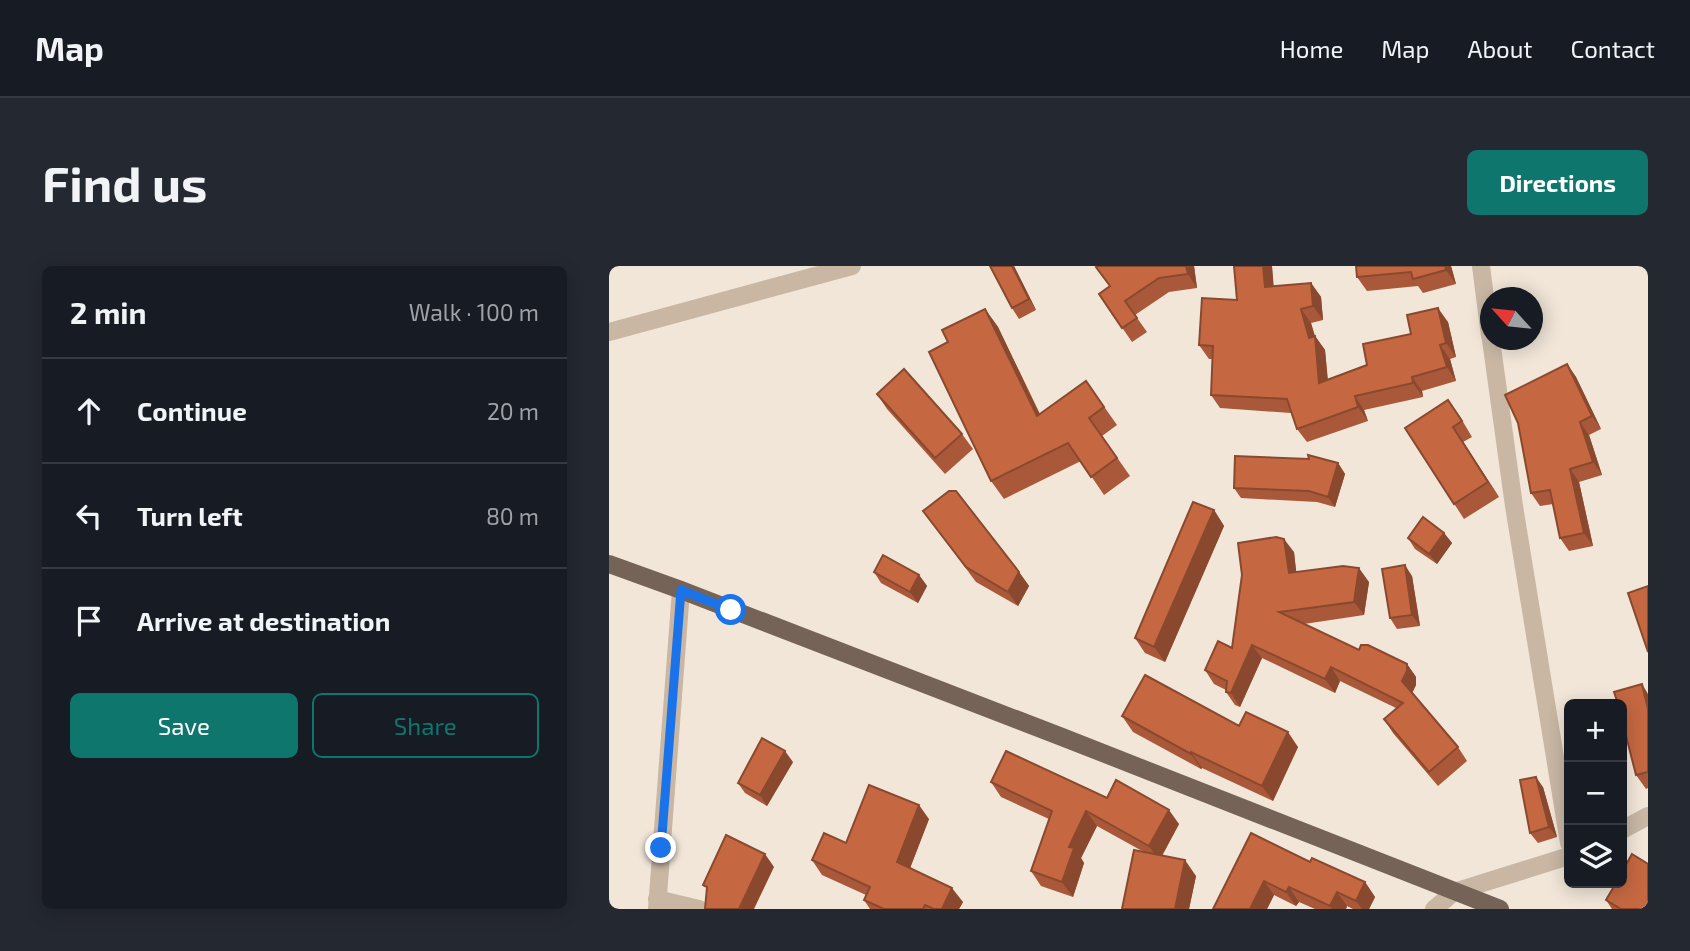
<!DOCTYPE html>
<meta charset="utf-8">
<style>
:root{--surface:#171b24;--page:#242831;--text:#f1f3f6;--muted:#9ea1a6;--line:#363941;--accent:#0f766e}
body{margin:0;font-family:"Exo 2",sans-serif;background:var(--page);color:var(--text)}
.controls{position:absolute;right:21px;bottom:21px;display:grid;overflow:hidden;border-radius:10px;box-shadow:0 4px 18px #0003}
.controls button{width:63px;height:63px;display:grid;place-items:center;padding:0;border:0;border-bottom:2px solid var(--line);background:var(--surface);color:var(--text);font:35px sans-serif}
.compass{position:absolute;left:871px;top:21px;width:63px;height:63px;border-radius:50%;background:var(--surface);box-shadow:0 4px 18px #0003;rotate:297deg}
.stop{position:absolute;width:21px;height:21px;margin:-16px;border:5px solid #1a73e8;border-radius:50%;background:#fff}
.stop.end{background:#1a73e8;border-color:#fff;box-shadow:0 2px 7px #0008}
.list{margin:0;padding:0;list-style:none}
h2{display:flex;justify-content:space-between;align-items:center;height:91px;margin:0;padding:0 28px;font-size:30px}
h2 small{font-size:23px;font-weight:400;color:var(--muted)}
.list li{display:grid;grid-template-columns:46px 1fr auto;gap:21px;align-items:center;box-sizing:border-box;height:105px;padding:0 28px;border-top:2px solid var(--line)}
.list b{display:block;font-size:26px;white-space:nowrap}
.list em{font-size:23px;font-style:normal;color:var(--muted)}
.actions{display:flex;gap:14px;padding:21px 28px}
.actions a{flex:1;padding:16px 0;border:2px solid var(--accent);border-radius:10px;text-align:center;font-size:24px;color:var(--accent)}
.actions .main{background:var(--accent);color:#fff}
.icon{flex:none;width:38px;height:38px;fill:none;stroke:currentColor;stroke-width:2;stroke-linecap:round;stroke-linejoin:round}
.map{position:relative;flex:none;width:1039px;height:643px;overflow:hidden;border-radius:10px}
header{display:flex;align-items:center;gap:42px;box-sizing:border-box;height:98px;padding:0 35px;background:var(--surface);border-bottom:2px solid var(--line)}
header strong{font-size:33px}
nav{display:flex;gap:38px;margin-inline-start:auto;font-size:24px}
.intro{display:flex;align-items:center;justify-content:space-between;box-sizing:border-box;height:168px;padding:0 42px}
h1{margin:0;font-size:49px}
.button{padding:18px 32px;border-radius:10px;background:var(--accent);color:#fff;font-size:24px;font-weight:700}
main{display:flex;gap:42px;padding:0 42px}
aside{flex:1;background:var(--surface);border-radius:10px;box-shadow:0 4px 18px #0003}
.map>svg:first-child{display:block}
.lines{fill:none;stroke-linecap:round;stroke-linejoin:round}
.minor{stroke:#c9b7a4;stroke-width:18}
.major{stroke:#766357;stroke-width:18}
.wall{fill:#a95939}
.shaded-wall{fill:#8a492e}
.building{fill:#c56842;stroke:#8a492e;stroke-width:2}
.route{stroke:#1a73e8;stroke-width:9}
</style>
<header>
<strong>Map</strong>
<nav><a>Home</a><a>Map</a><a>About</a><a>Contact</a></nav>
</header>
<div class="intro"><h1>Find us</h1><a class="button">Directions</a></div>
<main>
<aside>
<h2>2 min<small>Walk · 100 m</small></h2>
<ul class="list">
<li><svg class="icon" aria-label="ahead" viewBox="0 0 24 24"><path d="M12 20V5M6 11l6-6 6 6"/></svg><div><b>Continue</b></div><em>20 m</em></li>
<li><svg class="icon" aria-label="left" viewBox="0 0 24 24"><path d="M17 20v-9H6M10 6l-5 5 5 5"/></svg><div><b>Turn left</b></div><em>80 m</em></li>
<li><svg class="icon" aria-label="arrive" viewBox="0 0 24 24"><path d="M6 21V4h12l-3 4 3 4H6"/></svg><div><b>Arrive at destination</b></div></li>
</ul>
<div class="actions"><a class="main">Save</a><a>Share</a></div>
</aside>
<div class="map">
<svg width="1039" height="643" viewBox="0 0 1039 643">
<rect width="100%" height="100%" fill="#f1e6d8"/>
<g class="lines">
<g class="minor">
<polyline points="872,0 881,70"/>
<polyline points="0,66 243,0"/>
<polyline points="882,74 905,240 960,577"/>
<polyline points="1013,564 1039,550"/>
<polyline points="48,633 90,643"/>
<polyline points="48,643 72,324"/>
<polyline points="825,643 845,626 960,590"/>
</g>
<polyline class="major" points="0,298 72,324 453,471 891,643"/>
</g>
<g class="wall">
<polygon points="381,0 405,0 427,44 410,53 403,42"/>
<polygon points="489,0 585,0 588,22 560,26 526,49 538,66 523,76 490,28 501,20"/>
<polygon points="625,0 663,0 664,21 702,17 712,31 714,54 702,57 706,70 716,84 719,114 758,99 802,68 839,56 847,91 841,93 847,115 813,125 814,131 755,144 759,155 698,176 688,163 682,147 611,142 602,129 603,93 600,93 590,79 628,34"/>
<polygon points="842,0 847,18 814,27 809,20 758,25 748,11"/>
<polygon points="376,43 389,61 431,148 477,115 508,159 493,170 521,210 495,229 472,195 395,233 382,215 339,76"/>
<polygon points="958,98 967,111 992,163 980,169 993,209 970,216 984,280 960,285 951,272 944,238 931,240 922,227"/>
<polygon points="268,128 353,168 364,183 336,208 278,143"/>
<polygon points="850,149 863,171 854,176 890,231 855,253 796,162"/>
<polygon points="729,197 736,208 726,241 708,236 632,232 625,222"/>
<polygon points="605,244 615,260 556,396 536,387 526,372"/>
<polygon points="314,245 410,306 420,320 409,340 367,316"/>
<polygon points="835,267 843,277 828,298 806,283 799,272"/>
<polygon points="685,286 687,306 760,316 755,349 695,358 750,384 798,398 807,411 807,419 803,427 849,481 858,495 829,520 784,467 775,453 787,442 731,415 726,427 653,392 631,441 626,439 617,426 617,424 605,418 596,404 623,382"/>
<polygon points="265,306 310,309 318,320 309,337 272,317"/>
<polygon points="803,310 811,360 788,363 781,352"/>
<polygon points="1039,428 1039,522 1037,523 1027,509"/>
<polygon points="513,450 630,460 689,481 664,535 593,502 592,503 524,466"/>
<polygon points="184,496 158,540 136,527 129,517"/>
<polygon points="382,516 498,532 570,558 553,590 587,610 580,643 513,643 535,586 488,560 472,592 475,597 464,631 432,620 422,605 440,553 392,531"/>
<polygon points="934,521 948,571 929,577 921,567"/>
<polygon points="320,553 301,602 354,636 350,643 261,643 255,634 257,629 213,609 203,594 237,577"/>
<polygon points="642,567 701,596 756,616 766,631 760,643 744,643 738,640 737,643 706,643 690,636 687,640 665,629 658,643"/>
<polygon points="997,634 1039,643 1003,643"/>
</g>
<g class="shaded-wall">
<polygon points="403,0 405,0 427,44 420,33"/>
<polygon points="577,0 585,0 588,22 579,8"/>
<polygon points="654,0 663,0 666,35 656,21"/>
<polygon points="836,0 842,0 847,18 837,4"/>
<polygon points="702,17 712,31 714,54 704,40"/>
<polygon points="829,42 839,56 847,91 837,77"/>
<polygon points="376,43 389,61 440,168 428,150"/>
<polygon points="692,43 702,57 707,75 706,70 716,84 720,131 710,117"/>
<polygon points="831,79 841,93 847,115 838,101"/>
<polygon points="958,98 967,111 992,163 983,150"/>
<polygon points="803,111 813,125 814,131 804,117"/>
<polygon points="746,130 755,144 759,155 749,141"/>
<polygon points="971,156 980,169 993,209 984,196"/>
<polygon points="844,161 854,176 890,231 879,216"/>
<polygon points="729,197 736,208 726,241 719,231"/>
<polygon points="961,203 970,216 984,280 975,267"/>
<polygon points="605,244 615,260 556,396 545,381"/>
<polygon points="835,267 843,277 828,298 820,288"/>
<polygon points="675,273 685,286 689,321 680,307"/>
<polygon points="796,299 803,310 811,360 803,349"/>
<polygon points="750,302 760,316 755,349 745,336"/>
<polygon points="410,306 420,320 409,340 399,326"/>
<polygon points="310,309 318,320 309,337 301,326"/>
<polygon points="643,379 653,392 631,441 622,427"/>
<polygon points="798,398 807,411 807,419 802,429 793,415"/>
<polygon points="722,401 731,415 726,427 716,413"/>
<polygon points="1033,418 1039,428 1039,443"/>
<polygon points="679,466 689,481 664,535 653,520"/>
<polygon points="176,485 184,496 158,540 151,529"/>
<polygon points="582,486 593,502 592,503 582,488"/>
<polygon points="927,511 934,521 948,571 940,561"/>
<polygon points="310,539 320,553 298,610 288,596"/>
<polygon points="560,544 570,558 550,595 540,580"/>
<polygon points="477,545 488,560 472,592 475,597 464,631 453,616 460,581"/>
<polygon points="156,588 165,601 145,643 130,643"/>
<polygon points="576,594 587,610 580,643 566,643"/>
<polygon points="655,615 665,629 658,643 641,643"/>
<polygon points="756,616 766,631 760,643 753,643 747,635"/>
<polygon points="680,621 690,636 687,640 677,626"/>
<polygon points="343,622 354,636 350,643 333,643"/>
<polygon points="728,626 738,640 737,643 723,643 721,640"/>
</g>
<g class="building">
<polygon points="381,0 403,0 420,33 403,42"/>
<polygon points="489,0 577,0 579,8 550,12 516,35 528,52 513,62 490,28 501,20 487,1"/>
<polygon points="625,0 654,0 656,21 702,17 704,40 692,43 700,72 706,70 710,117 758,99 754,78 802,68 798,49 829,42 837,77 831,79 838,101 803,111 804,117 746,130 749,141 688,163 678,133 602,129 604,80 590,79 593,32 628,34"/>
<polygon points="747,0 836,0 837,4 804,13 802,6 748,11"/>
<polygon points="376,43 428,150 477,115 495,141 480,152 508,192 482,211 459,177 382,215 320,86 339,76 333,64"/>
<polygon points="958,98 983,150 971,156 984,196 961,203 975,267 951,272 941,224 922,227 909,157 896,129"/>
<polygon points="295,103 353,168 326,192 268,128"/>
<polygon points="839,134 853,155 844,161 879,216 845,238 796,162"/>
<polygon points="699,189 729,197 719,231 700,225 625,222 626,190 700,193"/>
<polygon points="340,225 347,225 410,306 399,326 357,301 314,245"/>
<polygon points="584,236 605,244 545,381 526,372"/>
<polygon points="814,251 835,267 820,288 799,272"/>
<polygon points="667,271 675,273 680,307 734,300 750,302 745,336 670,346 750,384 752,379 759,379 798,398 798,405 793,415 849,481 820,506 775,453 794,437 722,401 716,413 643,379 622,427 617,426 618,415 596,404 609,375 623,382 633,309 629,277"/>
<polygon points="274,289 310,309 301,326 265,306"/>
<polygon points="796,299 803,349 781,352 773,303"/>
<polygon points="1039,320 1039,386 1019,327"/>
<polygon points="536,409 630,460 637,446 679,466 653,520 582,486 582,488 513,450"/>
<polygon points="1033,418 1039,443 1039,506 1027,509 1013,454 1013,438 1009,438 1005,426"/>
<polygon points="153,472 176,485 151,529 129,517"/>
<polygon points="397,485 498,532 507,514 560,544 540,580 477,545 460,581 465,582 453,616 422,605 443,545 382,516"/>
<polygon points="927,511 940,561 921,567 911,514"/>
<polygon points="260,519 310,539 288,596 343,622 333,643 325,643 316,639 314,643 275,643 255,634 261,621 203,594 215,567 237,577"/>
<polygon points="642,567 701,596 703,592 756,616 747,635 728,626 721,640 680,621 677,626 655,615 641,643 604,643"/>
<polygon points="117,569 156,588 130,643 96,643 98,621 94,619"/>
<polygon points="525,584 576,594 566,643 513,643"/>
<polygon points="1023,588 1039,598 1039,643 1012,643 997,634 1007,617 1013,617 1013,606"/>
</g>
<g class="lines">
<polyline class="route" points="52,582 72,324 122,344"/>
</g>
</svg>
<div class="controls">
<button>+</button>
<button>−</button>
<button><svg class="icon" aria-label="layers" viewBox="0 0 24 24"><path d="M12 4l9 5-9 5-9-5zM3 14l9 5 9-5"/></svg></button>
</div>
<svg class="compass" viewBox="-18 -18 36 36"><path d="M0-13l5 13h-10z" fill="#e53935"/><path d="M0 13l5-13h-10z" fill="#9ea1a6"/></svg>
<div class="stop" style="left:122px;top:344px"></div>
<div class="stop end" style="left:52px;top:582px"></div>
</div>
</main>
